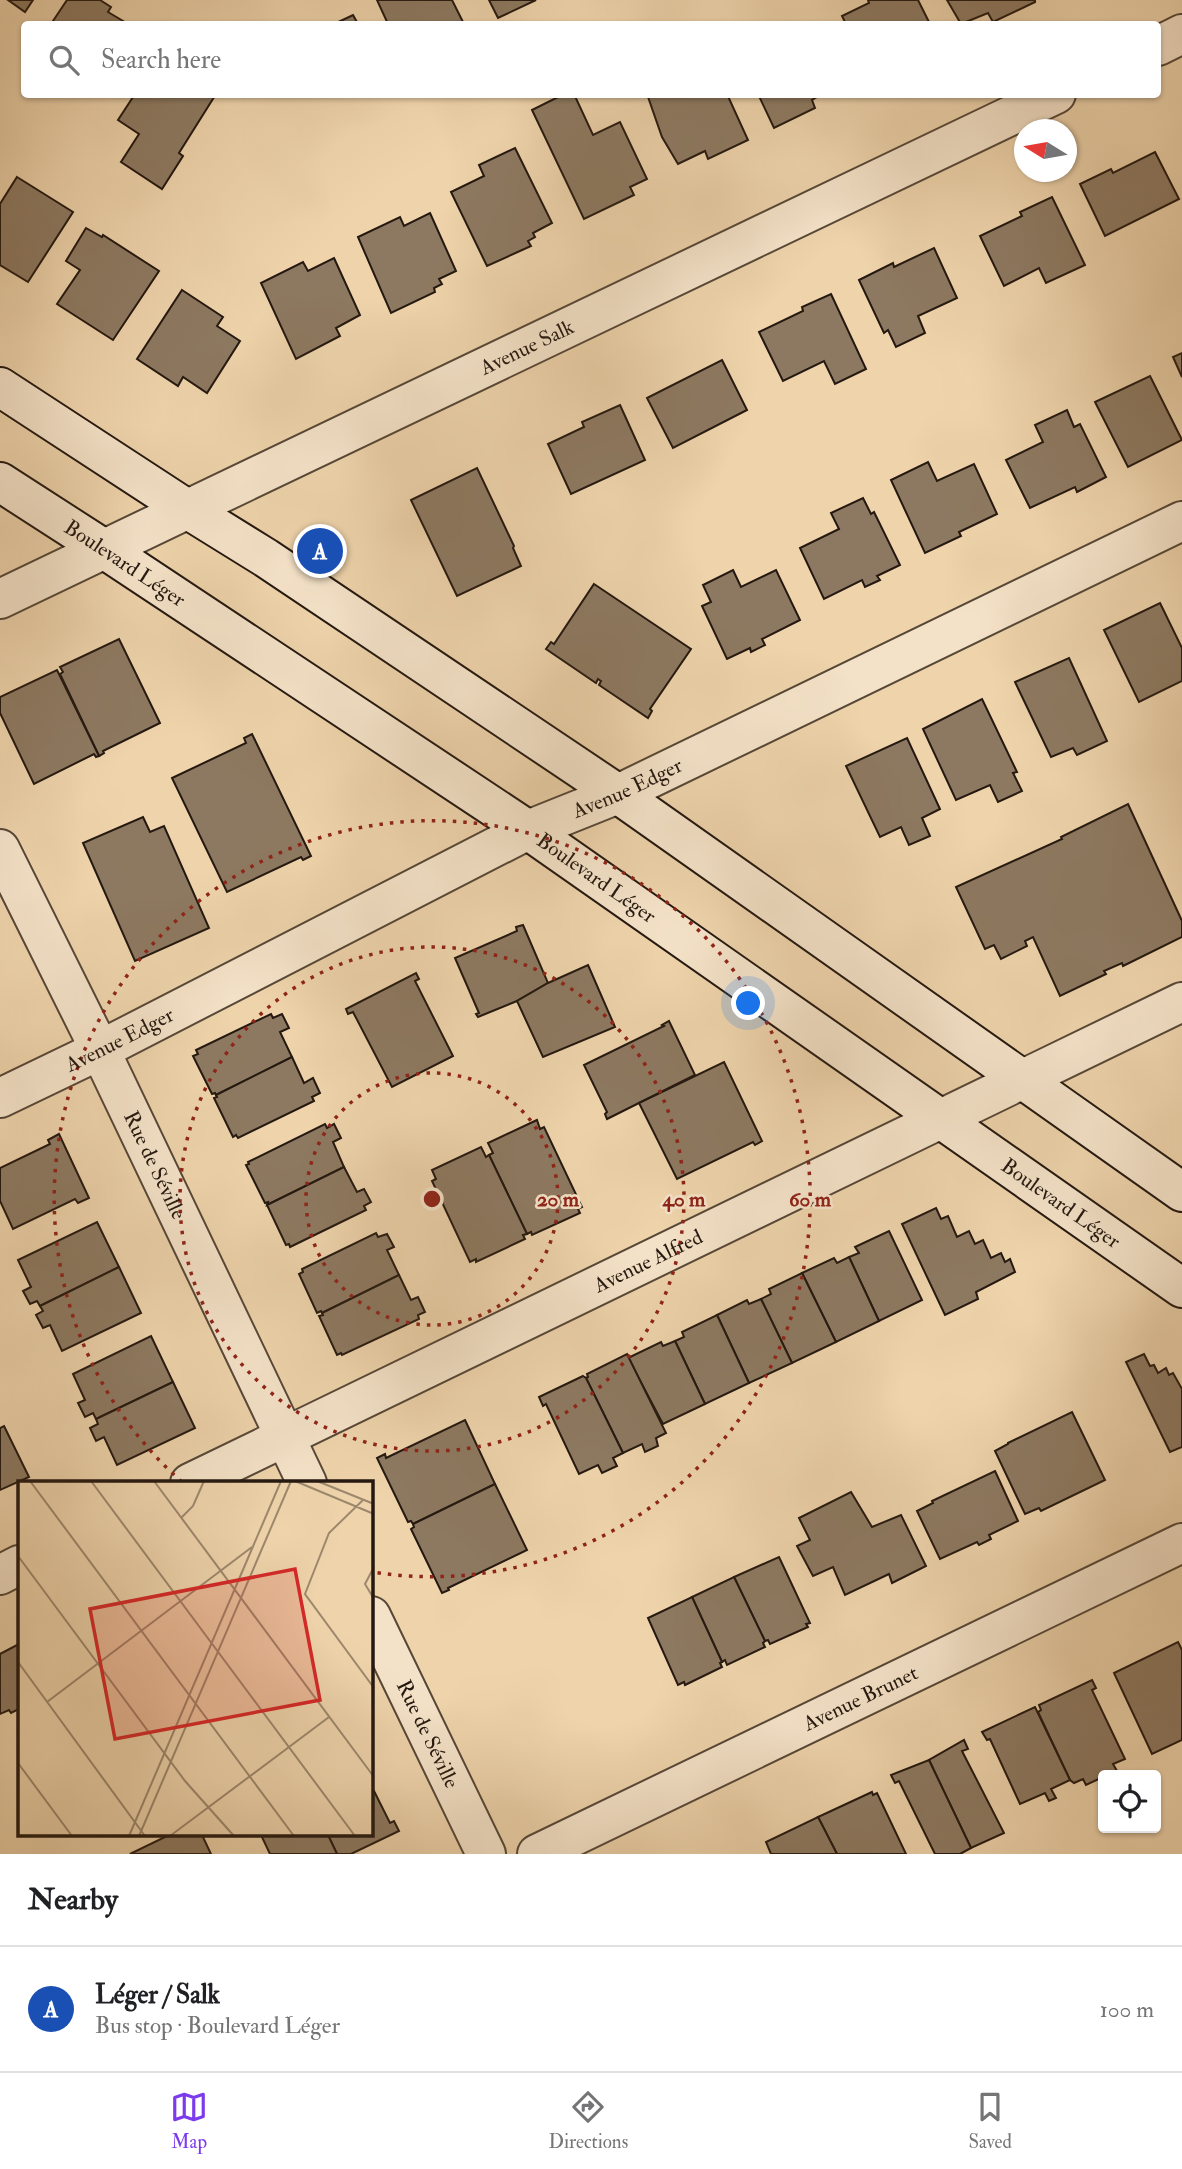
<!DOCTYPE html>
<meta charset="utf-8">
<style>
:root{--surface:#fff;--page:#f6f6f6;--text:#202124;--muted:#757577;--line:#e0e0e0;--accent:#7c3aed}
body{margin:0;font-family:"IM FELL Double Pica",serif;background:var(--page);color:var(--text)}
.controls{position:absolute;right:21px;bottom:21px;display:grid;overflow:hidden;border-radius:7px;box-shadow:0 2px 5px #0004}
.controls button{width:63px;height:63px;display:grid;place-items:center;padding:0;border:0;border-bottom:2px solid var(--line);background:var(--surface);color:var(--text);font:35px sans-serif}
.compass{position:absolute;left:1014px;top:119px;width:63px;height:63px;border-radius:50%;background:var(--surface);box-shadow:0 2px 5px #0004;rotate:281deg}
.you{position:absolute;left:749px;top:1004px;width:24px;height:24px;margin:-18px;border:5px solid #fff;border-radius:50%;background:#1a73e8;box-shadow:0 0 0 10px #1a73e833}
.badge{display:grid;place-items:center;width:46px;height:46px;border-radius:50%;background:var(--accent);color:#fff;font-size:23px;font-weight:700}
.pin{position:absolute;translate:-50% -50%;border:4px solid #fff;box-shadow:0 2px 7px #0006}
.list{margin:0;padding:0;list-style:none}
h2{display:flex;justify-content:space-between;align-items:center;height:91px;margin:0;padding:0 28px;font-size:30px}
h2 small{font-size:23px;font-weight:400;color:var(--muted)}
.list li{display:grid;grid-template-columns:46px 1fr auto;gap:21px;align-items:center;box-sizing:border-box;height:126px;padding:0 28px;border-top:2px solid var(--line)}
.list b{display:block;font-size:26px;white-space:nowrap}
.list p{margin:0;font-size:23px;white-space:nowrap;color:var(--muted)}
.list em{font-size:23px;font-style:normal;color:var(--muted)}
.icon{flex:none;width:38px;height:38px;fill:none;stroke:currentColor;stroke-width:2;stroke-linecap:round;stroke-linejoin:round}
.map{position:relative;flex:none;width:1182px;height:1854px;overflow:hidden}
.search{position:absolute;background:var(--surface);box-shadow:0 2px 5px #0004;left:21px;right:21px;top:21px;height:77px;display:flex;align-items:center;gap:18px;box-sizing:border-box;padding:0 24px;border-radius:7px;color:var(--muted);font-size:26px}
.sheet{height:217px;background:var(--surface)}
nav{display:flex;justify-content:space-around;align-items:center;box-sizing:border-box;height:98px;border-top:2px solid var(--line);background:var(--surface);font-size:19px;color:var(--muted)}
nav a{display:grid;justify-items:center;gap:4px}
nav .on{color:var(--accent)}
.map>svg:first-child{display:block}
.building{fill:#8d7961;stroke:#241810;stroke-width:2}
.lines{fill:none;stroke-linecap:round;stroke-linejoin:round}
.street-casing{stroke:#564737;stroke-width:42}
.secondary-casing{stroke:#241810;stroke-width:42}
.street{stroke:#f4e2c8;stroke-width:38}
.secondary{stroke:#f4e2c8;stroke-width:38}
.ring{fill:none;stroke:#8f2418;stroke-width:3.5;stroke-dasharray:3.5 7}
.labels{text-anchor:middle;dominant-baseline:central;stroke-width:5;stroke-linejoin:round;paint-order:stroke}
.street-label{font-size:21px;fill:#241810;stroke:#f4e2c8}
.inset-road{fill:none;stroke:#9d886d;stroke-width:2}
.view{fill:#d62828;fill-opacity:0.15;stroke:#d62828;stroke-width:3.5}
.inset-edge{fill:none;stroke:#241810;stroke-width:3.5}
.centre{fill:#8f2418;stroke:#f4e2c8;stroke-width:3.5}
.ring-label{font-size:21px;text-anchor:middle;font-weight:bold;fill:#8f2418;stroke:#f4e2c8;stroke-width:5;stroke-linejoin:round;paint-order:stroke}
</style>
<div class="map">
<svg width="1182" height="1854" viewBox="0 0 1182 1854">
<rect width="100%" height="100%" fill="#eed3ab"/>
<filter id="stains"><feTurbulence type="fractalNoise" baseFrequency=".00286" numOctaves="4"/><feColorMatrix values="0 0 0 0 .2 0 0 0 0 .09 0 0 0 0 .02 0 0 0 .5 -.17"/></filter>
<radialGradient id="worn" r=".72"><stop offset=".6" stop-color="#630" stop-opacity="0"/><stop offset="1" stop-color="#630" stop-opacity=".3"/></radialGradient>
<g class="building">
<polygon points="8,0 33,0 25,12"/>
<polygon points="67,0 100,0 111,7 108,12 128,24 51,24"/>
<polygon points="377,0 452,0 464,24 388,24"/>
<polygon points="489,0 536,0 498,18"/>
<polygon points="868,0 918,0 930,24 846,24 842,16 869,3"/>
<polygon points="947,0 1035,0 1035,2 993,22 988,13 961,24"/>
<polygon points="353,15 358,24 334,24"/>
<polygon points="135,94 216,94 179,153 183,156 162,189 121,162 139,134 118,120"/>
<polygon points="564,94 574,94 593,135 620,122 647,179 630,187 634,195 584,219 532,110"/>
<polygon points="647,94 727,94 748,140 708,159 705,151 678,164 662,137"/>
<polygon points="758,94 822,94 812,100 815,108 774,128"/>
<polygon points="515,148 552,223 533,233 535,237 528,241 531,246 487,266 451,192 484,176 479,165"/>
<polygon points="1155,152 1179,199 1105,236 1080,184 1111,169 1113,173"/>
<polygon points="17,177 73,212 28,282 0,265 0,204"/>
<polygon points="1052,197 1085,265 1046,283 1039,268 1004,286 980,236 1022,216 1020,212"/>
<polygon points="430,213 456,271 439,279 442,284 434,288 435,292 391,313 358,237 400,217 404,226"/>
<polygon points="86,228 102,237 103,235 159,271 113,340 57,304 80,270 66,261"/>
<polygon points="934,248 957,298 918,316 925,333 896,347 888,330 884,333 859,280 893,263 894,267"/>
<polygon points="334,258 360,315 336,328 340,336 296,359 261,283 303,262 308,271"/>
<polygon points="182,290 223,317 217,326 240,341 207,393 183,377 178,386 137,359"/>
<polygon points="831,294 866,369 835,384 824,361 783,381 759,332 803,311 802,307"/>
<polygon points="1182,353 1182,377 1173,357"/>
<polygon points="722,360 747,410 673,448 647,398"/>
<polygon points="1150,376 1182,440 1128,467 1095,402"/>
<polygon points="620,405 645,460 571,494 548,444 584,427 582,422"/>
<polygon points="1067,410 1074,427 1080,424 1106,477 1077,492 1075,487 1030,508 1006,460 1043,442 1035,425"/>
<polygon points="928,462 937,481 974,464 997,514 959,532 961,536 925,553 891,480"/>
<polygon points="477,468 514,546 513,548 521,566 457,596 411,500"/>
<polygon points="863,498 871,514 874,512 900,565 877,576 880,580 865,587 862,580 824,599 800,548 839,529 831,513"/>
<polygon points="733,570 741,587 776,570 800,620 762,639 765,645 751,652 750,648 727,659 702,606 711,602 703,585"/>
<polygon points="594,584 691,649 650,709 652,711 648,718 599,685 601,681 598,679 596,683 546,649 551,642 554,644"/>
<polygon points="1160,603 1182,648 1182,681 1139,702 1104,630"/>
<polygon points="119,639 160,723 103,751 104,753 99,756 60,674 63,672 60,667"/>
<polygon points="1069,658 1107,741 1077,755 1073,748 1051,757 1015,682"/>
<polygon points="57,670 99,756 96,757 94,754 34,784 0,713 0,697"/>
<polygon points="982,699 1017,772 1013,773 1022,791 998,802 990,785 956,800 923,729"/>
<polygon points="252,734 311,856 303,860 301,857 227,892 172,778 246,743 244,738"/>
<polygon points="907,738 940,809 922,818 930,836 909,845 901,827 880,837 846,766"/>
<polygon points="1128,804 1182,921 1182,937 1123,966 1122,963 1104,971 1106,974 1060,996 1033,937 1025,941 1027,946 1001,959 994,945 985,949 956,887 1062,839 1061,837"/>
<polygon points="143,817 150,832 164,826 209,928 135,961 83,843"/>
<polygon points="523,925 548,983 517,1001 478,1017 476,1014 479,1013 455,958 517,931 516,927"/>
<polygon points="588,965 615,1027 543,1057 517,1001 548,983"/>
<polygon points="416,973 419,979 415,981 453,1056 392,1087 353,1012 348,1014 346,1009"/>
<polygon points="271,1014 273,1018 282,1014 289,1028 280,1032 292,1057 216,1095 215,1093 212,1094 193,1056 198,1054 196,1050"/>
<polygon points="669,1021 695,1075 607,1119 605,1114 607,1112 584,1065 664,1026 662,1025"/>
<polygon points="292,1057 304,1083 313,1078 320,1093 312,1097 314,1101 238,1138 236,1135 233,1137 214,1098 217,1097 216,1095"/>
<polygon points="724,1062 762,1141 755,1145 753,1142 677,1179 639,1103"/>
<polygon points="537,1120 540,1129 544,1127 582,1207 578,1209 580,1213 532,1235 531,1232 527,1234 489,1155 493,1153 488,1143"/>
<polygon points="325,1124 327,1128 334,1124 341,1138 333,1142 344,1167 267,1205 268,1202 265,1203 246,1165 249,1164 248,1162"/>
<polygon points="59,1134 89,1198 78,1203 75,1199 13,1229 0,1201 0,1168 50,1144 48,1140"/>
<polygon points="481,1147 486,1157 489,1155 527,1234 523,1235 525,1239 476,1262 476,1259 470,1262 432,1181 436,1179 432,1170"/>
<polygon points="344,1167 357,1192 364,1189 371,1202 364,1206 366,1210 290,1247 289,1244 286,1245 267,1205"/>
<polygon points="936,1208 941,1219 948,1216 957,1237 969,1231 975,1244 983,1240 991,1258 1001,1253 1005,1262 1010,1259 1015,1272 976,1292 978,1299 945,1315 902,1224"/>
<polygon points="97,1222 119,1267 40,1306 37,1301 30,1304 23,1291 31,1287 18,1260"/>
<polygon points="889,1231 922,1300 879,1321 849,1257 859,1253 855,1247"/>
<polygon points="376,1233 378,1237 387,1234 394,1247 387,1250 399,1275 322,1313 321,1311 317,1313 299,1274 303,1272 302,1269"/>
<polygon points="849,1257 879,1321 836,1342 802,1273 834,1258 837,1263"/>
<polygon points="119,1267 141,1313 62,1351 50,1325 43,1328 36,1315 43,1311 40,1306"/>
<polygon points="802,1273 836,1342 792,1363 761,1299 771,1294 769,1289"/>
<polygon points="399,1275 411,1300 418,1297 425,1312 418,1315 419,1319 342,1355 341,1353 337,1355 319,1316 323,1315 322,1313"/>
<polygon points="761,1299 792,1363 749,1383 717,1315 747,1300 749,1304"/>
<polygon points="717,1315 749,1383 705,1404 675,1341 684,1337 682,1332"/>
<polygon points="151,1336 173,1382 96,1419 93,1413 85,1417 78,1403 85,1400 73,1374"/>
<polygon points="675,1341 705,1404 663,1424 628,1358 661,1342 663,1346"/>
<polygon points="627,1354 666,1433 656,1438 658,1446 645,1452 642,1444 623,1453 586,1378 588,1377 587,1374"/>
<polygon points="1144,1354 1150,1366 1154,1365 1158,1373 1166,1368 1169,1375 1173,1373 1182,1389 1182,1447 1170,1452 1126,1362"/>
<polygon points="583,1376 586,1378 623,1453 613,1458 617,1466 602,1473 598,1465 579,1474 546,1404 543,1406 539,1397"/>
<polygon points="173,1382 195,1428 117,1465 104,1437 96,1441 90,1428 98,1424 96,1419"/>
<polygon points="1072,1412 1105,1480 1041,1511 1039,1508 1025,1514 995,1451 1008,1444 1008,1443"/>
<polygon points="465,1420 495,1484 413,1524 411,1521 408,1522 377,1458 385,1454 386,1458"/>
<polygon points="4,1426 29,1477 0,1490 0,1428"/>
<polygon points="995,1471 1018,1521 989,1535 991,1539 979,1545 977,1542 940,1559 917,1511 933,1503 932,1501"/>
<polygon points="495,1484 527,1550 448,1588 449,1590 442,1593 411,1529 414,1527 413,1524"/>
<polygon points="851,1492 872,1527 901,1515 926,1566 892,1583 889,1574 845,1595 833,1567 813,1576 797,1546 810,1540 799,1518"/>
<polygon points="779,1557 810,1623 806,1624 808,1627 770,1644 768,1640 765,1641 734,1577"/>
<polygon points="734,1577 765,1641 763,1643 765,1647 727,1665 725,1660 722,1662 692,1597"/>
<polygon points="692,1597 722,1662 720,1663 722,1667 685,1685 684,1682 678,1685 648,1618"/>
<polygon points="1178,1642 1182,1650 1182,1740 1152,1754 1114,1673"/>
<polygon points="19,1644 19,1709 11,1713 9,1710 0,1714 0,1654"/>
<polygon points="1092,1680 1096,1688 1092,1690 1125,1759 1113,1764 1117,1771 1103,1775 1103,1777 1086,1785 1083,1779 1074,1783 1070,1780 1038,1712 1041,1710 1039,1705"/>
<polygon points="1035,1707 1070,1780 1051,1789 1056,1798 1049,1801 1045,1793 1020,1804 990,1739 987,1740 982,1732"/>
<polygon points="964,1740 968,1749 962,1751 1004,1833 971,1848 929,1760"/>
<polygon points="929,1760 971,1848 960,1854 935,1854 899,1781 895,1783 891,1775"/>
<polygon points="371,1785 390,1823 394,1821 399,1831 351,1854 337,1854 328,1835 371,1835"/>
<polygon points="872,1792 873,1795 877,1793 906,1854 837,1854 818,1817"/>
<polygon points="818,1817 837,1854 771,1854 766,1842"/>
<polygon points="169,1835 202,1835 211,1854 130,1854"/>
<polygon points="261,1835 328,1835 337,1854 270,1854"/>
</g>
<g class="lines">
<g class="street-casing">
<g id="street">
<polyline points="1158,46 1182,34"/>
<path id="s1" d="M0,599L1056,94"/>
<path id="s2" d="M0,849L100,1050L307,1483"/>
<path id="s3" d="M0,1098L100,1050L528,830L618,794L1182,521"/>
<path id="s4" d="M190,1483L1182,1002"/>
<polyline points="0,1575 19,1565"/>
<path id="s5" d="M371,1616L486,1854"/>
<path id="s6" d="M537,1854L1182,1543"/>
</g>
</g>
<g class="secondary-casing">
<g id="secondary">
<polyline points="0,387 187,509 266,558 618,794 1182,1192"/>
<path id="s7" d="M0,482L104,549L528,830L1182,1288"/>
</g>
</g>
<use href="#street" class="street"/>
<use href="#secondary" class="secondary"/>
</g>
<g class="ring">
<circle cx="432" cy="1199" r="126"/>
<circle cx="432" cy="1199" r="252"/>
<path d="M182 1482A378 378 0 1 1 373 1572"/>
</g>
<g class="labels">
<g class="street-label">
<text stroke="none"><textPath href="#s1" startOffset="584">Avenue Salk</textPath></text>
<text stroke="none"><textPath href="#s7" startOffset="149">Boulevard Léger</textPath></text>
<text stroke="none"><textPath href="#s3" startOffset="700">Avenue Edger</textPath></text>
<text stroke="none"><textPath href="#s7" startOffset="716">Boulevard Léger</textPath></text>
<text stroke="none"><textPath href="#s3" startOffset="133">Avenue Edger</textPath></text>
<text stroke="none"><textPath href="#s2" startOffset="352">Rue de Séville</textPath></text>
<text stroke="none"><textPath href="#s7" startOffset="1283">Boulevard Léger</textPath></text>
<text stroke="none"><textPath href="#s4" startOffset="509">Avenue Alfred</textPath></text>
<text stroke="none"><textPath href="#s6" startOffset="359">Avenue Brunet</textPath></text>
<text stroke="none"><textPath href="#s5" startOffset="131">Rue de Séville</textPath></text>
</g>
</g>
<g transform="translate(18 1481)">
<rect width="355" height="355" fill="#eed3ab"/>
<path class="inset-road" d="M12,0L276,355M73,0L337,355M136,0L356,296M277,0L356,33M299,0L356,23M345,19L311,52L287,113L356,207M163,37L175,25L186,0M0,75L167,300L216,355M356,86L347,103L356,118M0,181L127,355M29,221L234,66M0,282L54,355M111,355L263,0M121,355L273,0M152,355L311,236"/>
<path class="view" d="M277,88L302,219L97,258L72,128Z"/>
<rect width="355" height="355" class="inset-edge"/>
</g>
<circle cx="432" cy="1199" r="10" class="centre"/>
<g class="ring-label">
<text x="558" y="1206">20 m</text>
<text x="684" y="1206">40 m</text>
<text x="810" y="1206">60 m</text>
</g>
<rect width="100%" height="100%" filter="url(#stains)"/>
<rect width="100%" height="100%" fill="url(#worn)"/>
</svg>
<div class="controls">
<button><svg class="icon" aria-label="locate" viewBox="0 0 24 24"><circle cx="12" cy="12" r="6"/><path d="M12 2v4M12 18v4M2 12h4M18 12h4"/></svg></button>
</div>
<svg class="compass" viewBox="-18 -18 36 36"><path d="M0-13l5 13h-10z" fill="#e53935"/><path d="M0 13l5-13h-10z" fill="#757577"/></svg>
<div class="you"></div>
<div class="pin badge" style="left:320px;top:551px;background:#1a4fb4">A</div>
<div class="search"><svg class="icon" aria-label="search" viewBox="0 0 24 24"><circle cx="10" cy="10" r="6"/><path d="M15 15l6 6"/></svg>Search here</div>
</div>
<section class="sheet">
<h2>Nearby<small></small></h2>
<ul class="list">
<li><span class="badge" style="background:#1a4fb4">A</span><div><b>Léger / Salk</b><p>Bus stop · Boulevard Léger</p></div><em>100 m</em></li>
</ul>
</section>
<nav>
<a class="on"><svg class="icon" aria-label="map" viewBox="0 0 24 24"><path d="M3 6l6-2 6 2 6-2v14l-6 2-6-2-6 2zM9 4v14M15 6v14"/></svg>Map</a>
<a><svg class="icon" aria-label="directions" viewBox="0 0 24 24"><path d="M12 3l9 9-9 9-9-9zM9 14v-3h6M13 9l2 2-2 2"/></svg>Directions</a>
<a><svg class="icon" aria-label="saved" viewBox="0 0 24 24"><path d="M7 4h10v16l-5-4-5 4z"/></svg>Saved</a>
</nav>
